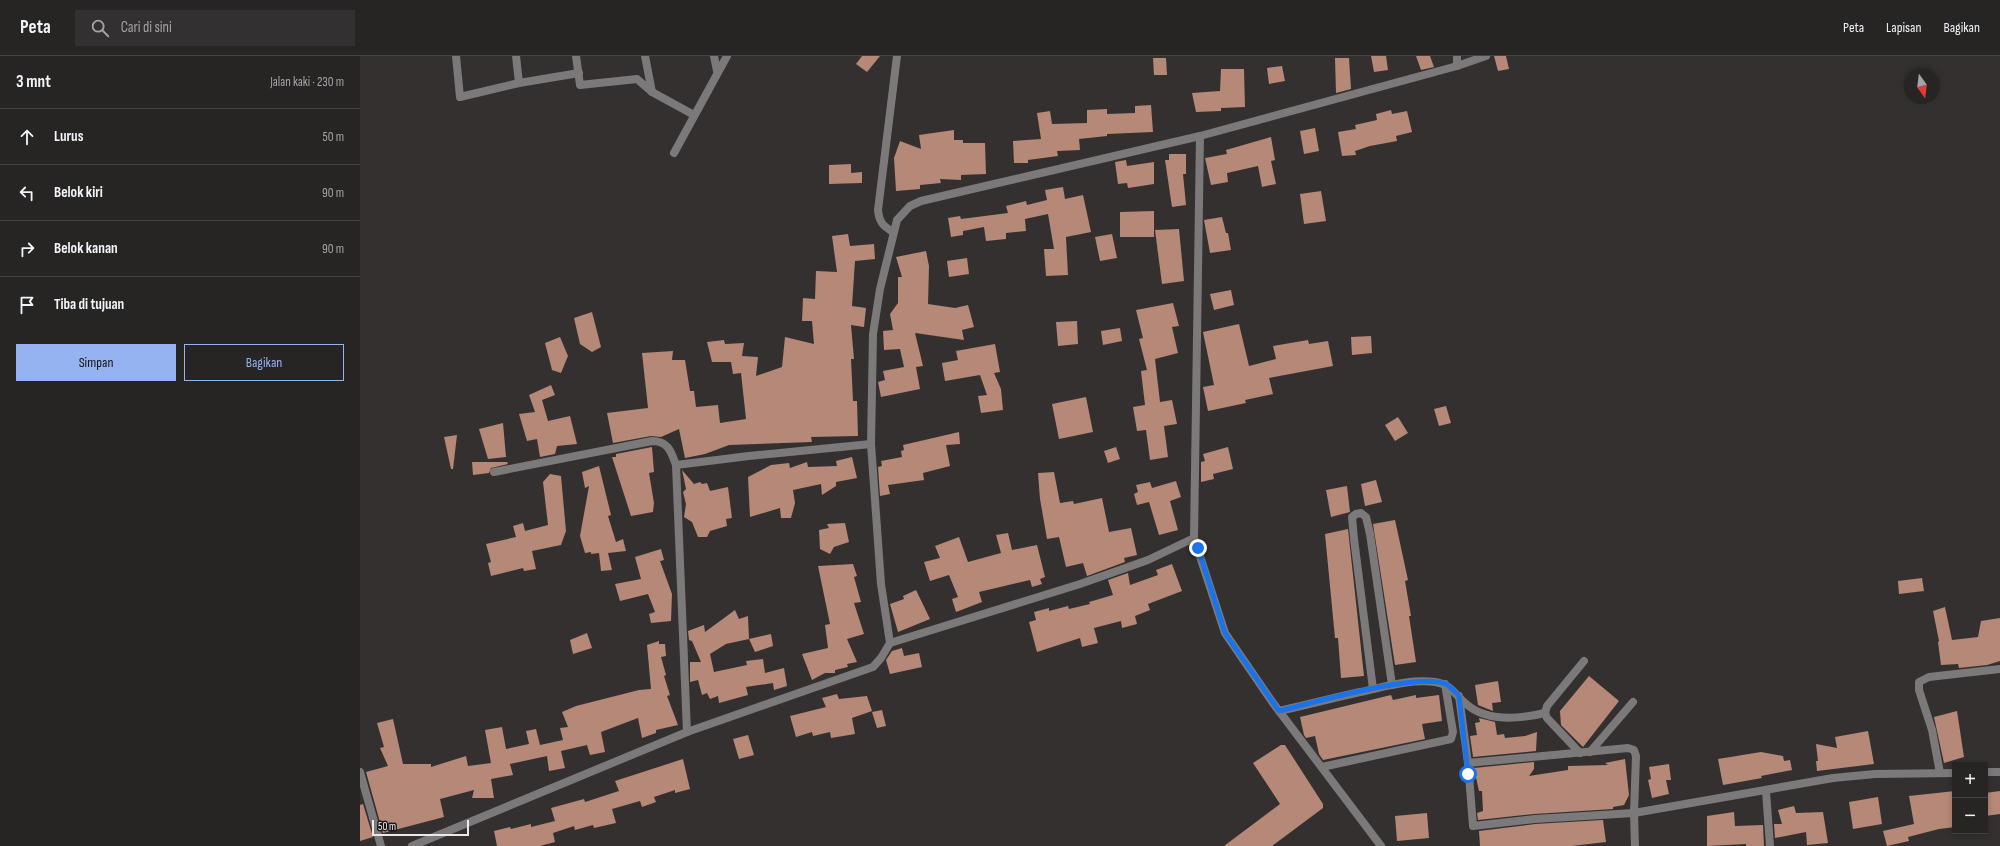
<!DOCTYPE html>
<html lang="id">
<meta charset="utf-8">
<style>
:root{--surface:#272424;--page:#333031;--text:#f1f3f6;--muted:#a4a4a6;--line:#434141;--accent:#95b2f1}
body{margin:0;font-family:"Sofia Sans Condensed",sans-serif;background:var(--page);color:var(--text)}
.controls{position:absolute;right:12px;bottom:12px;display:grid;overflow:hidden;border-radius:0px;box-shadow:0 2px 6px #0003}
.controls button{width:36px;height:36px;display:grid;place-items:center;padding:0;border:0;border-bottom:1px solid var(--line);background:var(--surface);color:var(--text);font:20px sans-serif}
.compass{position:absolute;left:1544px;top:12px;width:36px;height:36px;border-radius:50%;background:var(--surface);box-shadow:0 2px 6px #0003;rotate:166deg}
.scale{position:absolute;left:12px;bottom:10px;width:97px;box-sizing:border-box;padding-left:4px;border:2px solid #ece9e9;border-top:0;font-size:11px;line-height:14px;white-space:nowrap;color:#ece9e9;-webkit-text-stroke:3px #1a1819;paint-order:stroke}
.stop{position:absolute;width:12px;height:12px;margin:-9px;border:3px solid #1a73e8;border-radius:50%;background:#fff}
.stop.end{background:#1a73e8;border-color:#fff;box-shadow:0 1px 4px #0008}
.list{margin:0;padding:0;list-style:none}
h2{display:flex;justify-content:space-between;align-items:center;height:52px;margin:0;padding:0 16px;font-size:17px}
h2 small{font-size:13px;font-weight:400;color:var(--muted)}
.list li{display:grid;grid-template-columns:26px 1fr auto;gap:12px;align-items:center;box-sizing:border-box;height:56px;padding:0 16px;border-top:1px solid var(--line)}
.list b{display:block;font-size:15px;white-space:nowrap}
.list em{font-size:13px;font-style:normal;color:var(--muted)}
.actions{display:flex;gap:8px;padding:12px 16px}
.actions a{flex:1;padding:9px 0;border:1px solid var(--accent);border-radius:0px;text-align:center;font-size:14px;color:var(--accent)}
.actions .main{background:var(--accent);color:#111}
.icon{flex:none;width:22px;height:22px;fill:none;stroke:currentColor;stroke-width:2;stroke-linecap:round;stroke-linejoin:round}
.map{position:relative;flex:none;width:1640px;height:790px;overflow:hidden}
header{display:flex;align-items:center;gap:24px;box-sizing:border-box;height:56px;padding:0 20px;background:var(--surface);border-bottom:1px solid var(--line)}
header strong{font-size:19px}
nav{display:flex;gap:22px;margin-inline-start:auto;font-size:14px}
.search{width:280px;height:36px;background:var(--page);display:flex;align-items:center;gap:10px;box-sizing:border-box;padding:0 14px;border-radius:0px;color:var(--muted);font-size:15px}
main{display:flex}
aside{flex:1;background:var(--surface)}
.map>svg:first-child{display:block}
.building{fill:#b68877}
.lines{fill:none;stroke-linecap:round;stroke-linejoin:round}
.street{stroke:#7b797a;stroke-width:8}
.route{stroke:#1a73e8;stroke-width:5}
</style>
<header>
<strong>Peta</strong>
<div class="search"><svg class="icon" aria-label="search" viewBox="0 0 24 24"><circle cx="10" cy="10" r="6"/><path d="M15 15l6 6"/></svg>Cari di sini</div>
<nav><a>Peta</a><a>Lapisan</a><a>Bagikan</a></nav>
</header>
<main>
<aside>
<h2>3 mnt<small>Jalan kaki · 230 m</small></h2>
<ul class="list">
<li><svg class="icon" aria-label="ahead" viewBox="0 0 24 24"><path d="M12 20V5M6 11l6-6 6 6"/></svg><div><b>Lurus</b></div><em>50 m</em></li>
<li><svg class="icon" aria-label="left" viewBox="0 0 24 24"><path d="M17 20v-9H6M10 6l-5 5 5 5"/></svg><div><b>Belok kiri</b></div><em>90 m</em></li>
<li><svg class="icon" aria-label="right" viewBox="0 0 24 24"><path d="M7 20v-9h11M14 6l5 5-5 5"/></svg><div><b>Belok kanan</b></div><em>90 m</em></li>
<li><svg class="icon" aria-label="arrive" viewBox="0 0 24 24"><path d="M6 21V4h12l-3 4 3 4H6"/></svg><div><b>Tiba di tujuan</b></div></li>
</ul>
<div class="actions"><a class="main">Simpan</a><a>Bagikan</a></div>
</aside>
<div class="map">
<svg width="1640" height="790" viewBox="0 0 1640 790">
<rect width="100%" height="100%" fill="#343030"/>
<g class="building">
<polygon points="502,0 520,0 507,16 496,8"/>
<polygon points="1011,0 1026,0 1028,14 1014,16"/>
<polygon points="1056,0 1070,0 1074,11 1061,14"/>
<polygon points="1134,0 1146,0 1149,13 1138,15"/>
<polygon points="793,2 806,2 807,19 794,19"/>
<polygon points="975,2 989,2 991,33 976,37"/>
<polygon points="922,10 925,25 909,28 907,12"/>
<polygon points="861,13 884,13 885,51 861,52 861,55 836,56 832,37 860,35"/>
<polygon points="791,49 793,76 747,78 747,80 719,83 720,94 697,95 698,100 668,104 668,107 654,107 653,85 681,83 677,57 690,55 692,68 727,67 727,54 747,53 747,58 775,57 775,50"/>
<polygon points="1031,54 1032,58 1047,55 1052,76 1036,80 1037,85 1010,90 995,95 996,99 982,100 978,76 996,73 995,69 1017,64 1016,58"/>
<polygon points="955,72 959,95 944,98 940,75"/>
<polygon points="594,74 594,84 603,84 603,87 625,87 626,118 601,119 601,124 580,123 581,127 560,129 560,133 536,135 534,102 540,85 561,93 559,79"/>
<polygon points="911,81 915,104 911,105 916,128 902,131 898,110 867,117 868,126 851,129 845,102 867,98 866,94"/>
<polygon points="809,98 826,98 826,118 823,118 826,149 812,151 805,104 809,104"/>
<polygon points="766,104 767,110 794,106 794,128 768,132 767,127 758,128 755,106"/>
<polygon points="491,108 491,117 502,116 502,127 469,128 469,109"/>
<polygon points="703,131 705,143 723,139 731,176 706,181 708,219 686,220 684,193 694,193 688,158 665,163 666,175 646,177 646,183 626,185 624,171 603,175 603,179 591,181 588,162 600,160 601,163 648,157 646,150 666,145 667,149 687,144 685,134"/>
<polygon points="961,135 966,165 944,168 940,138"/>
<polygon points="794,155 794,181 760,181 760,156"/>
<polygon points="862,161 866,177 868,177 871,194 850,197 844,164"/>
<polygon points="819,173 824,225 802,228 795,174"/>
<polygon points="488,178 490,190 514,188 515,203 495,205 492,250 506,252 504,271 491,269 494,303 491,303 493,345 497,345 498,380 451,381 452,386 369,389 345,398 325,402 319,373 301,381 291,380 253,387 247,357 288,352 282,297 313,295 312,304 325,304 330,335 334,335 336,351 358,349 360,367 386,363 381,317 373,318 371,306 352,306 347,286 364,284 365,288 384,287 382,300 398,301 396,320 422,311 425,281 454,288 452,265 442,265 443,242 455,243 456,215 477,216 472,180"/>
<polygon points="752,178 757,202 740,205 735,181"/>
<polygon points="566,195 569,210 568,248 595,252 608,249 614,271 602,274 604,284 555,277 563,310 556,311 560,333 521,341 518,326 525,324 523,315 544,311 540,293 524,294 523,275 533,274 530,258 538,247 538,221 542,221 536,201"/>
<polygon points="607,202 609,218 589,221 587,205"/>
<polygon points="871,234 874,249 854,254 850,238"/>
<polygon points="813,247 819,270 812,271 818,297 795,303 800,346 812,344 817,368 804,370 808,401 790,404 786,374 777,375 773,351 785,349 781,315 787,314 779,283 783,282 776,254"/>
<polygon points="232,256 241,291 232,296 220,288 214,262"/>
<polygon points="717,265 718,288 698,290 696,266"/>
<polygon points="879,268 889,310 916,303 913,290 948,284 949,288 968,285 973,310 909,322 913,338 885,344 886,347 848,355 843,331 854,329 843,276"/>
<polygon points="760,272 762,285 743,289 741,275"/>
<polygon points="1011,280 1012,297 992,299 991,281"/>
<polygon points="200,281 208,300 201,317 192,314 185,287"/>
<polygon points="635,288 640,316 634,317 641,333 643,354 621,357 618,340 627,339 620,319 585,325 582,307 598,304 596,295"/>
<polygon points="191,329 195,339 182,344 188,365 210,360 217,388 197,390 195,398 180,401 177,383 167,385 159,358 175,356 169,339"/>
<polygon points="726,341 733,376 699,383 692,348"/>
<polygon points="1086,350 1091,367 1079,370 1074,353"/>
<polygon points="1038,361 1048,377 1035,385 1025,369"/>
<polygon points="143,367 146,401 128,403 119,373"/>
<polygon points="599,376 600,388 586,389 590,410 563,417 564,424 528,429 530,438 520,440 518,411 522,410 521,405 542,401 541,395 544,394 543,389"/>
<polygon points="97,379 93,413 91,413 84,381"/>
<polygon points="292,391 294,416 289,417 294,447 293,456 271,460 252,401 256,401 256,398"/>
<polygon points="756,391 760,403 748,407 744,395"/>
<polygon points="868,391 873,413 853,418 854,423 841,426 841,406 845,405 843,398"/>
<polygon points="492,401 497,422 476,426 476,430 462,439 461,428 433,434 435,447 431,462 421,462 420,452 390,461 388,421 411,409 429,407 430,412 447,406 448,411 477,410 476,405"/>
<polygon points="112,406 147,406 148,408 131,412 129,417 113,419"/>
<polygon points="239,410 251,459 248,460 256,486 263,483 266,495 248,497 252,514 241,515 239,497 231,498 231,496 225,497 220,480 229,430 225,432 222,416"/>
<polygon points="322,414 334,428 340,426 342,428 347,427 350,435 368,431 372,462 366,463 367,470 350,475 347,481 338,481 332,466 324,461 326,448 323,436 326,433"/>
<polygon points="694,416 700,447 713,445 714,448 742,442 749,476 771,472 777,499 764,502 765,506 727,520 723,507 706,511 699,481 687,483 680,443 678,417"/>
<polygon points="190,418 201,420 206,475 201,489 172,495 176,513 164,515 163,512 131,520 128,507 131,506 126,488 156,481 153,470 163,467 165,475 188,469 183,426"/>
<polygon points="1016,424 1022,446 1005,450 1001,428"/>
<polygon points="816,425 821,441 810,445 818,474 799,479 789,446 777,449 774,438 778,436 776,429 790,426 792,432"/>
<polygon points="987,430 990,456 971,461 966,434"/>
<polygon points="1035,464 1048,524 1045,525 1051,560 1049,560 1056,606 1035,609 1013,468"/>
<polygon points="485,467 489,486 474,491 470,498 460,493 459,474 469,472 467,468"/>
<polygon points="988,473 1004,620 981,622 978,582 975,582 965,478"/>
<polygon points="648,477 652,494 677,489 685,521 680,523 682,528 672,531 670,524 619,536 622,546 596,556 592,543 598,541 589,519 570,525 564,506 580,502 575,490 599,481 608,506 641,497 636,479"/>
<polygon points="301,493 304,504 300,505 312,538 311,565 291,567 289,558 295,556 288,538 260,545 255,528 281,523 275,501"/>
<polygon points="493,508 497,520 494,521 501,546 494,547 504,578 487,583 497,606 487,608 488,611 475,614 475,617 465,617 452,624 442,598 468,592 465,569 470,568 458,510"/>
<polygon points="812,508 822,535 788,548 790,554 775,560 777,568 762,572 761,565 734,572 738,587 722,591 720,582 677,596 669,566 676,564 674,556 689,552 689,555 708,550 709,553 730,548 729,546 753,539 748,524 768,517 770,529 798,519 796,514"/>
<polygon points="1562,522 1564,535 1539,538 1538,525"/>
<polygon points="556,534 570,563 538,576 530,548 544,543 543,540"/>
<polygon points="1585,551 1592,584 1618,581 1621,565 1640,562 1640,605 1627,609 1599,612 1598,608 1581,609 1578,586 1579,585 1573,555"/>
<polygon points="375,554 379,563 388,560 389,583 366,588 350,598 354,616 387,609 386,605 403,603 405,617 424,612 427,630 414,634 413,627 386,631 388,639 359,647 358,640 350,643 347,637 342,639 338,624 330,626 330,606 341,606 332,585 329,584 328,575 344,569 345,576"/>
<polygon points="227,577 232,592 213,598 210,584"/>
<polygon points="411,578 413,590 395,596 389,583"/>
<polygon points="299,585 299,588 305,588 306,600 301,601 306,619 304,620 310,639 307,640 318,669 296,674 296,677 282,682 278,662 241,676 245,696 230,699 227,689 201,695 205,712 189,715 187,700 150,708 153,719 131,723 134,742 112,742 114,734 80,743 84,761 23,777 6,716 28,710 20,692 24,691 17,667 33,663 43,708 71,708 71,711 106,700 108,710 131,707 125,674 142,671 146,693 169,688 166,675 176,673 180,689 203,684 200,672 208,671 202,656 216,650 279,634 291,633 287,589"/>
<polygon points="542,592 544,600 559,597 562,611 530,618 526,604 532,595"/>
<polygon points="1229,620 1259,645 1223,691 1201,669 1200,655"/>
<polygon points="1138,625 1141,646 1132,647 1133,655 1118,649 1115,629"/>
<polygon points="477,638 479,643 507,640 512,655 492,662 495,678 471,682 470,676 453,680 452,676 436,681 430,660 466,651 462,642"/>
<polygon points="1031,639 1033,644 1056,639 1056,642 1079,639 1082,665 1062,668 1065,683 963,704 959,698 955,680 946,682 944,679 940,661"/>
<polygon points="522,654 526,670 517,672 512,656"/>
<polygon points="1597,655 1604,701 1584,707 1574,661"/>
<polygon points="1119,662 1135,666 1137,679 1144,678 1145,682 1165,680 1177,676 1176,695 1113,701 1110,680 1117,679 1115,667 1120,666"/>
<polygon points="1508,675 1514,708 1457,715 1456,705 1458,705 1456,688 1477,692 1475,681"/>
<polygon points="388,679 394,699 379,703 373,683"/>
<polygon points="921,689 925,689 963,748 963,752 912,790 864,790 920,748 893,707"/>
<polygon points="1401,696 1423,700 1424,705 1430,704 1432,714 1401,720 1402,722 1363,729 1358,703"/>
<polygon points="323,703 330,733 315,737 315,734 294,741 296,746 282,751 280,745 252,753 256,767 234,772 233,769 215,774 214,770 193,777 195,786 180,790 137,790 134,775 150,771 151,773 171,768 171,771 195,765 191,752 224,743 225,746 259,735 255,725"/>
<polygon points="1265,703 1269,739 1264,749 1253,751 1253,753 1174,758 1118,764 1117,757 1123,755 1122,735 1119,735 1114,712 1174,706 1174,713 1169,720 1208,714 1208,710 1248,709 1245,707"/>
<polygon points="1309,708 1311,724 1306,724 1309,738 1292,742 1288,724 1291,723 1289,711"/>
<polygon points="1595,735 1595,771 1579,773 1548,781 1549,785 1527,790 1523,775 1554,768 1549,740"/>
<polygon points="1640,735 1640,758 1625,760 1625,737"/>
<polygon points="1518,741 1522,768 1493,773 1489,746"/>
<polygon points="3,748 13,781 0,785 0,749"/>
<polygon points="1434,750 1436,757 1463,756 1468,787 1447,789 1446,776 1415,782 1414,768 1422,768 1418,754"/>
<polygon points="1374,756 1375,770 1403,769 1404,790 1386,790 1386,788 1347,790 1347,760"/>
<polygon points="1067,757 1069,782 1037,785 1035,760"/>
<polygon points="1243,764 1246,786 1212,790 1120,790 1119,775 1175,768"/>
</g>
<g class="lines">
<g class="street">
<polyline points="96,0 100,41 159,27 219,17"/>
<polyline points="156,0 159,27"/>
<polyline points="216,0 220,29 277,23 292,36 334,59"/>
<polyline points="285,0 292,36"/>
<polyline points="354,0 357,15"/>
<polyline points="1097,10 1097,0"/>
<polyline points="314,97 367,0"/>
<path d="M533,176C523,170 519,166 518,154L537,0"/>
<polyline points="316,409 389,400 511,388"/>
<path d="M134,416L292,385C308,385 311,395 316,409L327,676"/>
<polyline points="834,482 840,80"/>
<polyline points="530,587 521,528 511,388 513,278 520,233 537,164 550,150 561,145 840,80 1097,10 1126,0"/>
<polyline points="1013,633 994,483 992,461 996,458 1001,457 1006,461 1010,478 1032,629"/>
<polyline points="1099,640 1108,707"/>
<path d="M919,655C946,649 973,642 1000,636C1024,631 1049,623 1075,626C1091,628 1095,639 1106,648C1127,666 1160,663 1185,657"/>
<polygon points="1268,692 1274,694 1276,700 1274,757 1175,763 1113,770 1108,707"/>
<polyline points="1230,696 1273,646"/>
<polyline points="1220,697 1187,662 1185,657 1187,650 1224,605"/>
<polyline points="962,711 1091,683 1093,676 1085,628"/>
<polyline points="0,716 21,790"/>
<polyline points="1625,716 1640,716"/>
<polyline points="1580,717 1572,674 1559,634 1559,626 1569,621 1640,613"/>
<polyline points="1406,735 1410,790"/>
<polyline points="52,790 327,676 513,611 521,602 530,587 720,528 788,504 834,482 865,577 913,647 1021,790"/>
<polyline points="1275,790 1274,757 1473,722 1515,718 1595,717"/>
</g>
</g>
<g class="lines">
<path class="route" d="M838,492L865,577L919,655C952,647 1059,616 1086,628C1091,631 1095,636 1099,640L1108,718"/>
</g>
</svg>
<div class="controls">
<button>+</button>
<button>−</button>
</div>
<svg class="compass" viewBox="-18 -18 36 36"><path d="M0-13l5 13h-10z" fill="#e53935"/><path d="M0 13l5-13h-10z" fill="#a4a4a6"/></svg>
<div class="scale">50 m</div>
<div class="stop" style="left:1108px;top:718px"></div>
<div class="stop end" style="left:838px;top:492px"></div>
</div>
</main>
